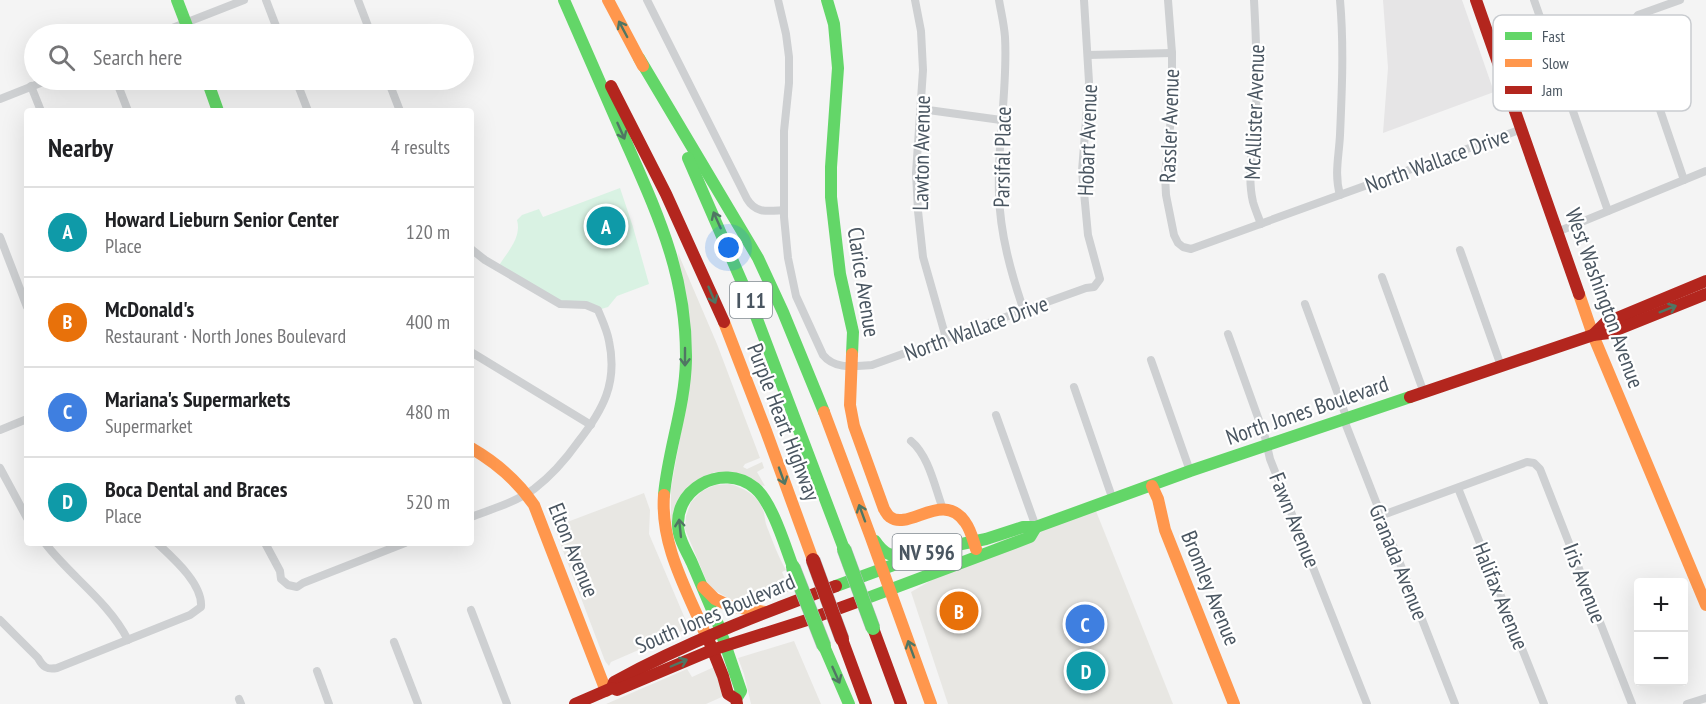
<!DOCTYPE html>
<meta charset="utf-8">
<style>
:root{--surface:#fff;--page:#f6f6f6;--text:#202124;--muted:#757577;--line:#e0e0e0;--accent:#868d94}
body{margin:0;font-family:"PT Sans Narrow",sans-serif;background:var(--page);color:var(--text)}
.controls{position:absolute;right:18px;bottom:18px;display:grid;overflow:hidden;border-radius:6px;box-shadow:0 6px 24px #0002}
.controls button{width:54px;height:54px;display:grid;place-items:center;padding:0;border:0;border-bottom:2px solid var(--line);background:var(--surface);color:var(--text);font:30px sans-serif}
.you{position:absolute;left:729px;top:248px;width:21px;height:21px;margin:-15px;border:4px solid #fff;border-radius:50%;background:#1a73e8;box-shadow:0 0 0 9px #1a73e833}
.badge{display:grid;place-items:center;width:39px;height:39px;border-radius:50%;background:var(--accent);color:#fff;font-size:20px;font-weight:700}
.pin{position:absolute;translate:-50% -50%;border:3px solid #fff;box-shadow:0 2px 6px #0006}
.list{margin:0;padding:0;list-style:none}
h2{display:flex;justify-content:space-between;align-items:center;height:78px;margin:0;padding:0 24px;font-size:26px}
h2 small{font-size:20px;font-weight:400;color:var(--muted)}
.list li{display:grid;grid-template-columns:39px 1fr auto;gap:18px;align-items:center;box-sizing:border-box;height:90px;padding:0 24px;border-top:2px solid var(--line)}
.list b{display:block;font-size:22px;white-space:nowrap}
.list p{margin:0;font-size:20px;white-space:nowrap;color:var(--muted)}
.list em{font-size:20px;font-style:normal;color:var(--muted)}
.icon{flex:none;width:33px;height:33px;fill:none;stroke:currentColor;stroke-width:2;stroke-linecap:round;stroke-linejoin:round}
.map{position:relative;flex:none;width:1706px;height:704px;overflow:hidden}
.search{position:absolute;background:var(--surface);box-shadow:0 6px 24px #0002;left:24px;top:24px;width:450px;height:66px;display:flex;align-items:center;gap:15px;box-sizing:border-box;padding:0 21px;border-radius:33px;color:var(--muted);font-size:22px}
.panel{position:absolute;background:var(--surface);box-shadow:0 6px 24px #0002;left:24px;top:108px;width:450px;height:438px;border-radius:6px}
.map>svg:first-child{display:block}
.commercial{fill:#e8e7e3}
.education{fill:#e6e5e6}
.green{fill:#d9f2e3}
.sand{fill:#e7e6e1}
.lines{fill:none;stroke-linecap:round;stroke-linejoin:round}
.street{stroke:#ced0d2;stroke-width:8}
.fast{stroke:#63d668;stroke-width:12}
.slow{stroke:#ff974d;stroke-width:12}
.jam{stroke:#b3261e;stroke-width:12}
.fast-bridge-casing{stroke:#b9bec3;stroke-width:15;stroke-linecap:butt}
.jam-bridge-casing{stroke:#b9bec3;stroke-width:15;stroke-linecap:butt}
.fast-bridge{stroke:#63d668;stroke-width:14}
.jam-bridge{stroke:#b3261e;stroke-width:14}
.oneway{stroke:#507663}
.labels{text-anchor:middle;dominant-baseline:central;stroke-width:4.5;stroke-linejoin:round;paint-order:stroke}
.shield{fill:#fff;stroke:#808990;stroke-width:1.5}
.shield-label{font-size:21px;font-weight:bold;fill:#4a5661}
.street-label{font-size:22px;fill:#4a5661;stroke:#fff}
.key{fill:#fff;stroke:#c9ccd0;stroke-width:1.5}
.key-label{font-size:16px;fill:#4a5661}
</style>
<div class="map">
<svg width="1706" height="704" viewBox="0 0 1706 704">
<rect width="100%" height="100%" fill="#f4f4f4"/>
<g class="commercial">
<polygon points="644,493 650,510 649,534 689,628 611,662 609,666 605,661 554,527"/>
<polygon points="1094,506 1173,704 948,704 911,592 999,541"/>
<polygon points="794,641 821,704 751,704 744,674 738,658"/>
<polygon points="714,667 724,696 706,704 606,704 687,669 692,677"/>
</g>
<polygon class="education" points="1383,0 1462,0 1494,92 1383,133 1388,68"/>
<path class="green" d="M620,188L633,227L649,284L617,296L608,307L598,310L560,304L498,267C507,252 522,238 517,220L522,215L539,209L543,217Z"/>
<g class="sand">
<polygon points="678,253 717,344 760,458 745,464 743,467 747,469 762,462 764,468 757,472 765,486 714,472 671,523 671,488 689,387"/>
<path d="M730,484C746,489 759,496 764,513C765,518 765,522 767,527C773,542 778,556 786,570L782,572L790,591L755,603H740L739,601H733L709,587L685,529L686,516L691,502L702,491L715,485Z"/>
</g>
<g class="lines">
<g class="street">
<polyline points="266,0 279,34"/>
<polyline points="358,0 371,34"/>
<path d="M647,0L747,199C756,214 768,211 784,210"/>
<path d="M778,0L786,34L789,57V83L784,131V217L788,258L796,296L823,355C835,370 855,366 872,365L1086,288L1094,287L1100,279L1088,235L1082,171L1089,82L1084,0"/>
<polyline points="915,0 921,31 923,70 916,173 918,211 923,257 946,338"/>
<path d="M999,0C1001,12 1004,24 1005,37C1008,89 997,141 999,194C1000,234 1011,273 1024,311"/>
<polyline points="1168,0 1172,53 1172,108 1165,175 1166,195 1174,235 1178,243 1183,247 1191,249 1522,129"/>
<path d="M1254,0C1256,37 1258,73 1256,110C1255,141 1246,172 1253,202C1255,209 1258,216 1261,224"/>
<path d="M1340,0C1344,45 1342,90 1340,135C1339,156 1334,174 1340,195"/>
<polyline points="1534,0 1608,211"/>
<polyline points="1680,0 1638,15 1633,21 1632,28 1684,180"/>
<polyline points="157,34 244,0"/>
<polyline points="1088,55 1172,53"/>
<polyline points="116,80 128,111"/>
<polyline points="296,80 308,111"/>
<polyline points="388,80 400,111"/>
<polyline points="31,86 41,111"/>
<polyline points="0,99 48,80"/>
<polyline points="921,109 1001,120"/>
<polyline points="1557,232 1706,171"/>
<polyline points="0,237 27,307"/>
<path d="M471,249L485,260L560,304L586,305L598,310C602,320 607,330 609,341C618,383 603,410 578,442C566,459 551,476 534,489C516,502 492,509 471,517"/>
<polyline points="1460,250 1501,366"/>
<polyline points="1382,277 1424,393"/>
<polyline points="1305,304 1347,419"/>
<polyline points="1228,334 1265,437 1270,459 1367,704"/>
<polyline points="471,352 591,425"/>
<polyline points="1151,360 1190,471"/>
<polyline points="1074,387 1113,500"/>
<polyline points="996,415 1036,527"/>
<polyline points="1344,420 1455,704"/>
<polyline points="0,430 27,419"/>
<path d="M911,441C929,456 935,488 943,509"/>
<polyline points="0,468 27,518"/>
<polyline points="1458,488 1544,704"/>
<polyline points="1380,516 1527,462 1534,463 1540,469 1632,704"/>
<path d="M45,543C71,577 108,601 128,640"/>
<polyline points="265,543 280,571 281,579 288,585 297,587 303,583 405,543"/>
<polyline points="471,610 507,704"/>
<path d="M0,620L38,658C43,667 47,670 57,668L190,615L201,607C203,584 173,558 157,543"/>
<polyline points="394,642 418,704"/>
<polyline points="317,671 329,704"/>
<polyline points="239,699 241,704"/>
<polyline points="1687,704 1706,698"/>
</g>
<g class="fast">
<polyline points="177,0 190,34"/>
<path d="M564,0C585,47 605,95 626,142C659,217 687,277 686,360C685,407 668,450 664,495"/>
<polyline points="827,0 834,24 838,68 831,167 831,197 840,274 853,332 852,354"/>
<polyline points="639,58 758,258 783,312 824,412"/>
<polyline points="207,80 218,111"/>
<polyline points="688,158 751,303 844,549"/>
<path d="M875,541C886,557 891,554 908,559"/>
<polyline points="836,586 937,549 986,539 1023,527 1036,527 1190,471 1410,397"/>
<polyline points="862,600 1030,537 1036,527"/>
<path d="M721,631C711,608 702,586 692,563C688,554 681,543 679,533C670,490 722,461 755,488C772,502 785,546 793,567"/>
<polyline points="723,638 741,691 736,699"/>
<polyline points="824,646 849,704"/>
</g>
<g class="slow">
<polyline points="608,0 643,66"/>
<polyline points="1579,294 1593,335 1706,605"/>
<polyline points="724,322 766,431 813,560"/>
<path d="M852,354L850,405L854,426L884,509C886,512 887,515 890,517C909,531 943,490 965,522C971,530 973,540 976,549"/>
<polyline points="824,412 870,535 931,704"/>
<path d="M471,448C497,463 517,480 534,505L606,691"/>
<polyline points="1152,486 1158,499 1165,530 1234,704"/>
<path d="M664,495C660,546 688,592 707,638"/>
<polyline points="703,587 715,599 730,606 765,612"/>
</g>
<g class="jam">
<polyline points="1476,0 1579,294"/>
<polyline points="611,86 666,194 724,322"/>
<polyline points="1593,335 1605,323 1706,281"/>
<polyline points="1410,397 1593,335 1609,333 1706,294"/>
<polyline points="873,628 901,704"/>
<polyline points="842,639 866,704"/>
<polyline points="709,641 723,676 728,694 736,699 737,704"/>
<path d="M612,688L614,682C685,643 760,614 836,586"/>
<polyline points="575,704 612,688 617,690 712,650 807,620 862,600"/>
</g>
<g class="fast-bridge-casing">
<g id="fast-bridge">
<polyline points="844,549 873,628"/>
<polyline points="793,567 824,646"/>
</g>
</g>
<g class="jam-bridge-casing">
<polyline id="jam-bridge" points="813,560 842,639"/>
</g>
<use href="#fast-bridge" class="fast-bridge"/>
<use href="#jam-bridge" class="jam-bridge"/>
</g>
<defs><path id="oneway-shaft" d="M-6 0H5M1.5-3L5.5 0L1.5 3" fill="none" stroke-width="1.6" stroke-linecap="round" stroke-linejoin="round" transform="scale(1.5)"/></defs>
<g class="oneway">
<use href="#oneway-shaft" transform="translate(623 29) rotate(-118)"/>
<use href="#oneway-shaft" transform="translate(621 131) rotate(66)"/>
<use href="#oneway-shaft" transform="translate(717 220) rotate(-114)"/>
<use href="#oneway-shaft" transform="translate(712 295) rotate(67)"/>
<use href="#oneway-shaft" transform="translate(1668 309) rotate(-22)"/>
<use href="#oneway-shaft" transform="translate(685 357) rotate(90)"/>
<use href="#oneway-shaft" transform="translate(782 476) rotate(70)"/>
<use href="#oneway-shaft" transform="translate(862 513) rotate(-110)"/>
<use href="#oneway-shaft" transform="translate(680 528) rotate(-96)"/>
<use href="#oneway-shaft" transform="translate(911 649) rotate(-110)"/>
<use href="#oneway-shaft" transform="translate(679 663) rotate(-23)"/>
<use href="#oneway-shaft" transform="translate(836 675) rotate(66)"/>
</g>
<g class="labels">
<g class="shield">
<rect x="730" y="282" width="42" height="36" rx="4.5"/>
<rect x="892.5" y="534" width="69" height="36" rx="4.5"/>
</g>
<g class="shield-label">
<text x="751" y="300">I 11</text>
<text x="927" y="552">NV 596</text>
</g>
<g class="street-label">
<text transform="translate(1254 112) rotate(-88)">McAllister Avenue</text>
<text transform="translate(1169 126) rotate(-88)">Rassler Avenue</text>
<text transform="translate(1087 140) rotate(-88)">Hobart Avenue</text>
<text transform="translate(921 153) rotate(-89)">Lawton Avenue</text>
<text transform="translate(1002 157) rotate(-89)">Parsifal Place</text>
<text transform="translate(1437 160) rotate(-20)">North Wallace Drive</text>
<text transform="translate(864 282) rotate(81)">Clarice Avenue</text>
<text transform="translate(1605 298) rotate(70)">West Washington Avenue</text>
<text transform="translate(976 328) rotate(-20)">North Wallace Drive</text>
<text transform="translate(1307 410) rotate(-19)">North Jones Boulevard</text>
<text transform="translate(784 422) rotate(69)">Purple Heart Highway</text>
<text transform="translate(1295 520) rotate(68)">Fawn Avenue</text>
<text transform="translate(574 550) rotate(68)">Elton Avenue</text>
<text transform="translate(1399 562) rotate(68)">Granada Avenue</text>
<text transform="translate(1585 583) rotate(69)">Iris Avenue</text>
<text transform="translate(1211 588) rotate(68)">Bromley Avenue</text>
<text transform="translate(1501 596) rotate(68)">Halifax Avenue</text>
<text transform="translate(715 613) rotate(-23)">South Jones Boulevard</text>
</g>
</g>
<rect x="1493" y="15" width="198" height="96" rx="9" class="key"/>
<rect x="1505" y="32" width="27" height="8" fill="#63d668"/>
<rect x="1505" y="59" width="27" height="8" fill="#ff974d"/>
<rect x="1505" y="86" width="27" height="8" fill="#b3261e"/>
<g class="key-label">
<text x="1542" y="42">Fast</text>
<text x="1542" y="69">Slow</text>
<text x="1542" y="96">Jam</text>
</g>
</svg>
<div class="controls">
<button>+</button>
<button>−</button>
</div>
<div class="you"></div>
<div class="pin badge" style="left:606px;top:226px;background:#0f9aa8">A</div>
<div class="pin badge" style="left:959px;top:611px;background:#e8710a">B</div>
<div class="pin badge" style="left:1085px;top:624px;background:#3f7fe0">C</div>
<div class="pin badge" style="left:1086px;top:671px;background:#0f9aa8">D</div>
<div class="search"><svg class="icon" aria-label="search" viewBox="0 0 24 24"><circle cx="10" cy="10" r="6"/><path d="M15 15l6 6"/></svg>Search here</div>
<section class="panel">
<h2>Nearby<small>4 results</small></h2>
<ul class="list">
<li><span class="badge" style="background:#0f9aa8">A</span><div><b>Howard Lieburn Senior Center</b><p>Place</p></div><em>120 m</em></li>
<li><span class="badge" style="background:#e8710a">B</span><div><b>McDonald's</b><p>Restaurant · North Jones Boulevard</p></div><em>400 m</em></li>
<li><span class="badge" style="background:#3f7fe0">C</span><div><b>Mariana's Supermarkets</b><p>Supermarket</p></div><em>480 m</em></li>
<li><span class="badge" style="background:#0f9aa8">D</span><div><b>Boca Dental and Braces</b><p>Place</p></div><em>520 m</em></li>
</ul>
</section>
</div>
